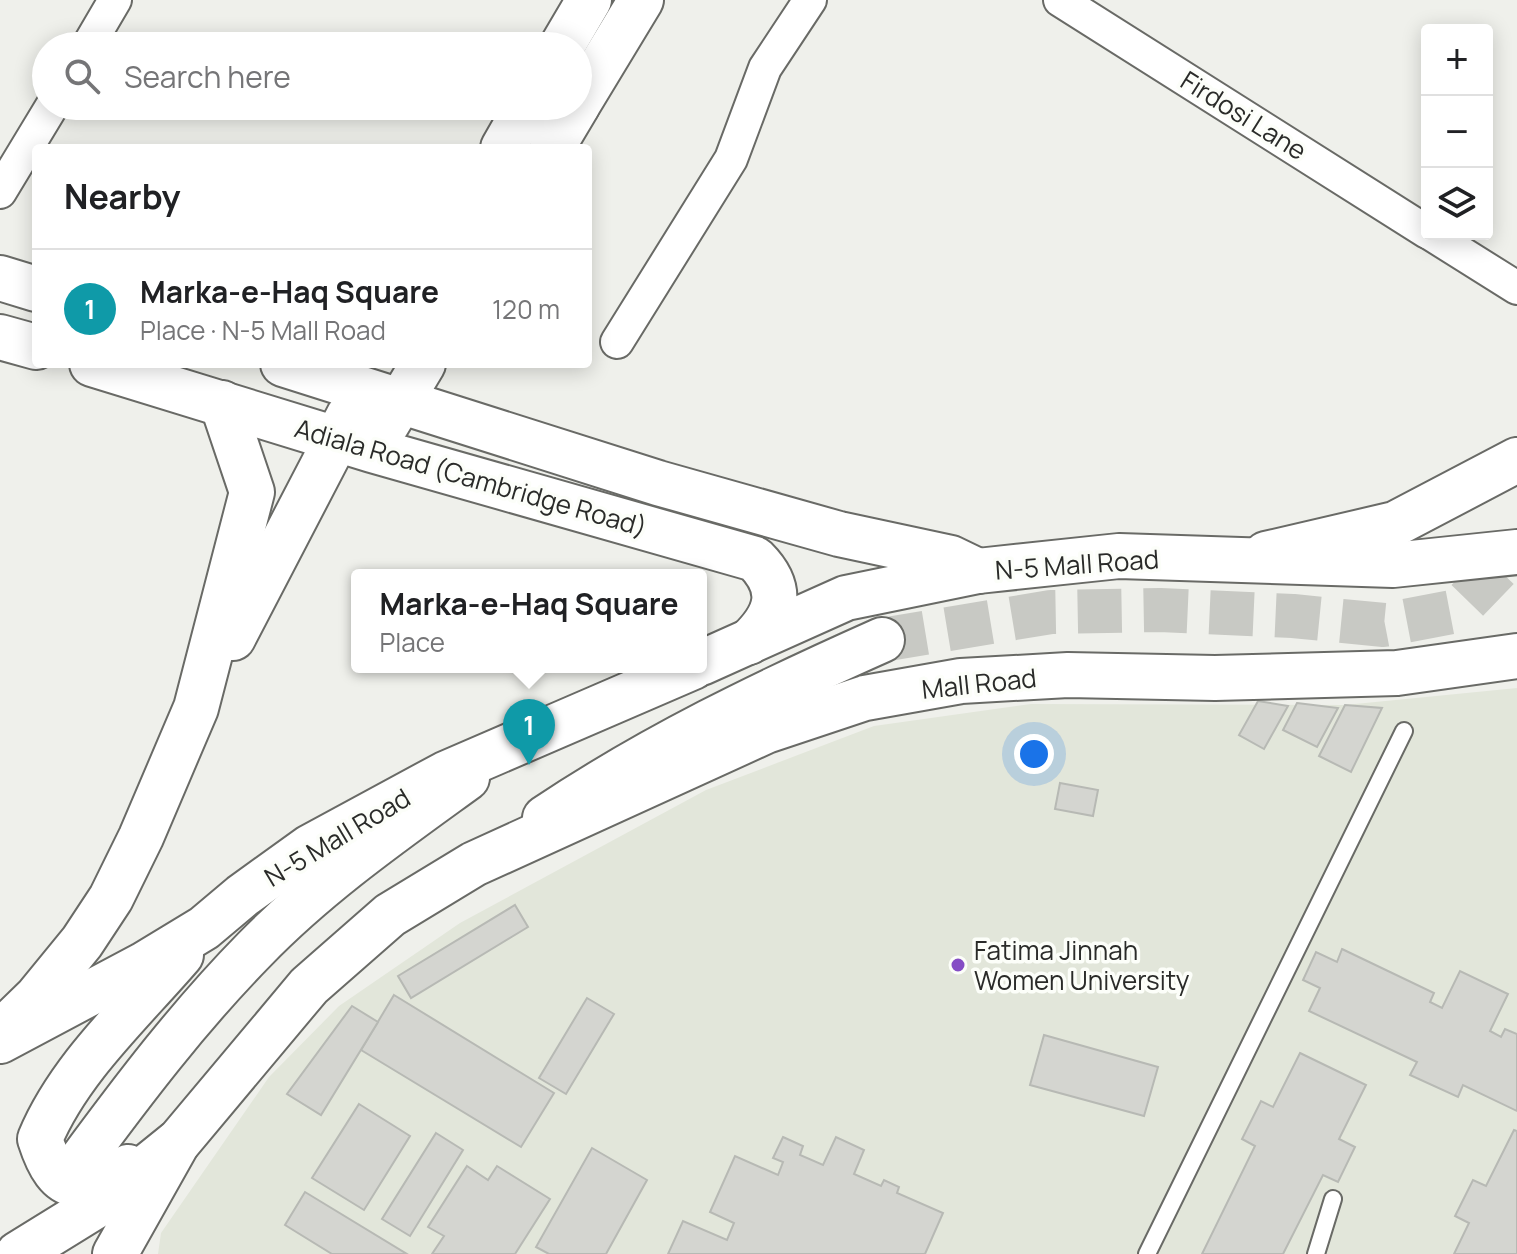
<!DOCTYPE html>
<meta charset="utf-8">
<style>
:root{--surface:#fff;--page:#f2f2f2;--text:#202124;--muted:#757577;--line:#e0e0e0;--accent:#111827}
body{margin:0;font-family:Manrope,sans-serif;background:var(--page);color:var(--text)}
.controls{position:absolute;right:24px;top:24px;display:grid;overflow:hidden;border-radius:8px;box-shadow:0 4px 20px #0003}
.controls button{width:72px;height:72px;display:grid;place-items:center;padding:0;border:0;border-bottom:2px solid var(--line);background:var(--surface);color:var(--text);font:40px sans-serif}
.you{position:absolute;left:1034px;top:754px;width:28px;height:28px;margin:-20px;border:6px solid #fff;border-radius:50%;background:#1a73e8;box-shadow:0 0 0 12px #1a73e833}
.badge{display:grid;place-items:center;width:52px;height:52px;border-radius:50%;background:var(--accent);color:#fff;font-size:26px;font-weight:700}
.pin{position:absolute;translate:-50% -66px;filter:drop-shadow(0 2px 4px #0008)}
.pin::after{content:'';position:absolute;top:42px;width:28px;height:24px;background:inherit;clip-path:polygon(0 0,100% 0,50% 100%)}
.popup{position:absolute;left:351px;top:569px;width:356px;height:104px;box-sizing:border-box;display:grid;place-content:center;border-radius:8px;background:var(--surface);filter:drop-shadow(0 2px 6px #0005);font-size:26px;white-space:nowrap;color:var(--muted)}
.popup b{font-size:30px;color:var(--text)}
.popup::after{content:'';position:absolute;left:50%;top:100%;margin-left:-16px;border:16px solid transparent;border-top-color:var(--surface)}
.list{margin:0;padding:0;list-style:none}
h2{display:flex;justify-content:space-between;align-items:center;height:104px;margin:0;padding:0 32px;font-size:34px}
h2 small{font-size:26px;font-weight:400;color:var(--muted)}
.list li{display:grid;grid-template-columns:52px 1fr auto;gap:24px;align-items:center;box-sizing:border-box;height:120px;padding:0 32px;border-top:2px solid var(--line)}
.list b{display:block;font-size:30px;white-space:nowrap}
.list p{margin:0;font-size:26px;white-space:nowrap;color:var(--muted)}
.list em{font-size:26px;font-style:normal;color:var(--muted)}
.icon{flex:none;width:44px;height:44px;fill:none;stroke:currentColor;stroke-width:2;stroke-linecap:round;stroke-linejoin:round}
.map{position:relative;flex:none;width:1517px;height:1254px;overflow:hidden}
.search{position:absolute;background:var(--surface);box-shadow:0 4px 20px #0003;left:32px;top:32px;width:560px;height:88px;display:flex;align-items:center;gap:20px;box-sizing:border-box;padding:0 28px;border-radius:44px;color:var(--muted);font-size:30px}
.panel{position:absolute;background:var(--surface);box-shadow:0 4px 20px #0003;left:32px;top:144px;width:560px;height:224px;border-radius:8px}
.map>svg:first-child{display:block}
.built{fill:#e2e6da}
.building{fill:#d4d5d0;stroke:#b7b9b4;stroke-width:2}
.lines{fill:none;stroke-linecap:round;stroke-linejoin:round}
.secondary-tunnel{stroke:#c8c9c4;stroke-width:44;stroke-dasharray:44 22;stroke-linecap:butt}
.service-casing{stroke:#696a66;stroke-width:20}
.minor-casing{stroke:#696a66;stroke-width:36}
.secondary-casing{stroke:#696a66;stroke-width:48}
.primary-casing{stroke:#696a66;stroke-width:48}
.trunk-casing{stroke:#696a66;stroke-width:48}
.service{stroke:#fff;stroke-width:16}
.minor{stroke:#fff;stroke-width:32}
.secondary{stroke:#fff;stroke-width:44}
.primary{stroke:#fff;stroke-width:44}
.trunk{stroke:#fff;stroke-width:44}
.poi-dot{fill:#854dc5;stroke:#fcfef9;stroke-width:3}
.labels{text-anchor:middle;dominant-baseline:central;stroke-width:7;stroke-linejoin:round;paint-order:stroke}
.street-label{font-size:26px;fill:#2a2b29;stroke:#fcfef9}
.poi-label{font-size:26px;fill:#2a2b29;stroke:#fcfef9;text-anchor:start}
</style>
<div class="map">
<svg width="1517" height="1254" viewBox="0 0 1517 1254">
<rect width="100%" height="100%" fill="#eff0eb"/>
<polygon class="built" points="1517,688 1517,1254 158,1254 161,1233 269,1077 339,1006 460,923 706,790 874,726 1031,704 1345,705"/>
<g class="building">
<polygon points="1258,701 1288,706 1264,749 1239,735"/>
<polygon points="1297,703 1338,708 1317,747 1283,730"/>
<polygon points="1345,705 1382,708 1351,772 1319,756"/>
<polygon points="1060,783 1098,790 1093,816 1055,809"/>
<polygon points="515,905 528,927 411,998 398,976"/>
<polygon points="1342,949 1434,993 1430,1002 1442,1008 1460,971 1508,994 1490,1031 1501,1037 1505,1029 1517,1034 1517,1111 1463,1085 1458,1097 1410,1075 1417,1062 1309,1011 1320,988 1303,980 1316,952 1337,962"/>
<polygon points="394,995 554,1093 521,1147 361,1050"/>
<polygon points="587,998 614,1014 566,1094 539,1078"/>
<polygon points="352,1006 378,1022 321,1115 287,1094"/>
<polygon points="1044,1035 1158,1067 1144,1116 1030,1085"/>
<polygon points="1300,1053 1366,1085 1339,1139 1355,1147 1338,1182 1323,1175 1283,1254 1202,1254 1255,1146 1242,1139 1261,1101 1273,1107"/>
<polygon points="359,1104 410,1136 364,1210 312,1178"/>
<polygon points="1514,1130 1517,1131 1517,1254 1454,1254 1469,1223 1455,1216 1473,1180 1486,1186"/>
<polygon points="436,1133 463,1150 410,1236 382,1219"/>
<polygon points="783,1137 803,1146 800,1155 823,1165 836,1137 864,1150 854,1174 881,1186 884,1180 899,1187 897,1193 943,1213 925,1254 668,1254 683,1221 727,1240 734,1223 710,1212 735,1156 778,1175 783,1162 773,1158"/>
<polygon points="592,1148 647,1180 606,1254 549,1254 536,1247"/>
<polygon points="467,1166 488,1180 497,1166 550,1199 515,1254 432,1254 444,1236 428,1227"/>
<polygon points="305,1192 407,1254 332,1254 285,1225"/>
</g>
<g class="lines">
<polyline class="secondary-tunnel" points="882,640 1051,612 1160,610 1293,616 1384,625 1457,611 1517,549"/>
<g class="service-casing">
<g id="service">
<polyline points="1147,1254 1404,731"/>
<polyline points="1316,1254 1333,1199"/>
</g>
</g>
<g class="minor-casing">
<g id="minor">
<polyline points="1060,0 1427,232"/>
<polyline points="88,46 115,0"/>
<polyline points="0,192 52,106"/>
<polyline points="1431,234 1517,288"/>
<polyline points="617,342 731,159 765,68 810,0"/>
</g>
</g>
<g class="secondary-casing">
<g id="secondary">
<polyline points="562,46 589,0"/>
<polyline points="578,104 641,0"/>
<polyline points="503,148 527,106"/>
<polyline points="552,148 577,106"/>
<polyline points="0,278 36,289"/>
<polyline points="0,337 36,347"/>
<path d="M92,364L372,450L755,559C785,589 778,614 749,642"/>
<polyline points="283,364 658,483 839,534 951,558 978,571"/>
<polyline points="387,424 423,364"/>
<polyline points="1266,554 1395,524 1517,460"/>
<polyline points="233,638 349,415"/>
<path d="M545,818C651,747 765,692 882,640"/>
<polyline points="0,1033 37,997 82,942 111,898 141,837 196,708 252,492 222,403"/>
</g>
</g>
<g class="primary-casing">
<g id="primary">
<path d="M77,1166C133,1090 189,1016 255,949C318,884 394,831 467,778"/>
<polyline points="115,1254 178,1142"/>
</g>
</g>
<g class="trunk-casing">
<g id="trunk">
<polyline points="701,663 846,598 978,571 1119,556 1393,565 1517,552"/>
<polyline points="0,1041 143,965 204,928 242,896 310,847 445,774 693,667"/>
<path d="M128,1167C81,1191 59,1198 40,1139C69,1069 132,1012 181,955"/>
<polyline points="18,1254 107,1199 180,1140 309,986 390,915 474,864 766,731 865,698 961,681 1068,675 1215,678 1397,673 1517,656"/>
</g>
</g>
<use href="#service" class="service"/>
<use href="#minor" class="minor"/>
<use href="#secondary" class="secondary"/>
<use href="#primary" class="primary"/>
<use href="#trunk" class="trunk"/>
</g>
<circle class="poi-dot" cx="958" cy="965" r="8"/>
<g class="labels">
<g class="street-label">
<text transform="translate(1244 115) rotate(32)">Firdosi Lane</text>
<text transform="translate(471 477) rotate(16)">Adiala Road (Cambridge Road)</text>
<text transform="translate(1077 564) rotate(-4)">N-5 Mall Road</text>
<text transform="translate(979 683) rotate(-6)">Mall Road</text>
<text transform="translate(337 837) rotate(-31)">N-5 Mall Road</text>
</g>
<g class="poi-label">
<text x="974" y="950">Fatima Jinnah<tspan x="974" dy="30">Women University</tspan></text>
</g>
</g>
</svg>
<div class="controls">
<button>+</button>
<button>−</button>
<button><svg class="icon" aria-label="layers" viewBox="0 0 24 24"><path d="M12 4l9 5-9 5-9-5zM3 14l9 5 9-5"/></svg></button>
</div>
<div class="you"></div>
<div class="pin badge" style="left:529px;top:765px;background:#0f9aa8">1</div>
<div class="popup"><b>Marka-e-Haq Square</b>Place</div>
<div class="search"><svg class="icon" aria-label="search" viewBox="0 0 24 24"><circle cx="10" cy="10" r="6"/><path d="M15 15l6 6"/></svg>Search here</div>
<section class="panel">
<h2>Nearby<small></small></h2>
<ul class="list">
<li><span class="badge" style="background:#0f9aa8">1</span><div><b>Marka-e-Haq Square</b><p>Place · N-5 Mall Road</p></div><em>120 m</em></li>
</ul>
</section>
</div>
